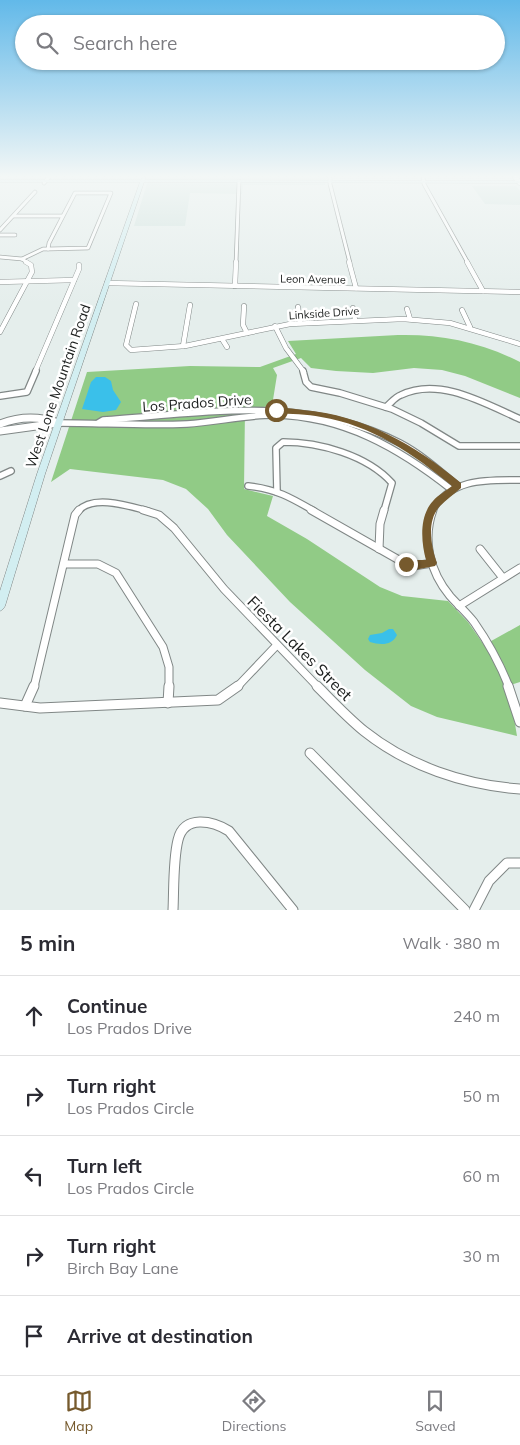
<!DOCTYPE html>
<meta charset="utf-8">
<style>
:root{--surface:#fff;--page:#f7f7f7;--text:#2b2b33;--muted:#7c7c81;--line:#e1e1e2;--accent:#765a2d}
body{margin:0;font-family:Mulish,sans-serif;background:var(--page);color:var(--text)}
.stop{position:absolute;width:15px;height:15px;margin:-11px;border:4px solid #765a2d;border-radius:50%;background:#fff}
.stop.end{background:#765a2d;border-color:#fff;box-shadow:0 1px 5px #0008}
.list{margin:0;padding:0;list-style:none}
h2{display:flex;justify-content:space-between;align-items:center;height:65px;margin:0;padding:0 20px;font-size:21px}
h2 small{font-size:16px;font-weight:400;color:var(--muted)}
.list li{display:grid;grid-template-columns:32px 1fr auto;gap:15px;align-items:center;box-sizing:border-box;height:80px;padding:0 20px;border-top:1px solid var(--line)}
.list b{display:block;font-size:19px;white-space:nowrap}
.list p{margin:0;font-size:16px;white-space:nowrap;color:var(--muted)}
.list em{font-size:16px;font-style:normal;color:var(--muted)}
.icon{flex:none;width:28px;height:28px;fill:none;stroke:currentColor;stroke-width:2;stroke-linecap:round;stroke-linejoin:round}
.map{position:relative;flex:none;width:520px;height:910px;overflow:hidden}
.search{position:absolute;background:var(--surface);box-shadow:0 1px 4px #0004;left:15px;right:15px;top:15px;height:55px;display:flex;align-items:center;gap:12px;box-sizing:border-box;padding:0 18px;border-radius:28px;color:var(--muted);font-size:19px}
.sheet{height:465px;background:var(--surface)}
nav{display:flex;justify-content:space-around;align-items:center;box-sizing:border-box;height:70px;border-top:1px solid var(--line);background:var(--surface);font-size:14px;color:var(--muted)}
nav a{display:grid;justify-items:center;gap:2px}
nav .on{color:var(--accent)}
.map>svg:first-child{display:block}
.built{fill:#d0e2de}
.green{fill:#91cb86}
.water{fill:#3ac0ea}
.lines{fill:none;stroke-linecap:round;stroke-linejoin:round}
.minor-far4-casing{stroke:#808786;stroke-width:4.5}
.minor-far3-casing{stroke:#808786;stroke-width:5.5}
.minor-far2-casing{stroke:#808786;stroke-width:8}
.minor-far1-casing{stroke:#808786;stroke-width:9}
.minor-casing{stroke:#808786;stroke-width:11}
.tertiary-far1-casing{stroke:#808786;stroke-width:5.5}
.tertiary-casing{stroke:#808786;stroke-width:9}
.secondary-casing{stroke:#808786;stroke-width:1}
.minor-far4{stroke:#fff;stroke-width:3}
.minor-far3{stroke:#fff;stroke-width:4.5}
.minor-far2{stroke:#fff;stroke-width:5.5}
.minor-far1{stroke:#fff;stroke-width:7}
.minor{stroke:#fff;stroke-width:9}
.tertiary-far1{stroke:#fff;stroke-width:4.5}
.tertiary{stroke:#fff;stroke-width:7}
.secondary{fill:#d2eef1;fill-rule:evenodd}
.route{fill:#765a2d}
.labels{text-anchor:middle;dominant-baseline:central;stroke-width:5;stroke-linejoin:round;paint-order:stroke}
.far-street-label{font-size:11px;fill:#1b1e1d;stroke:#fff}
.street-label{font-size:14px;fill:#1b1e1d;stroke:#fff}
.near-street-label{font-size:16px;fill:#1b1e1d;stroke:#fff}
</style>
<div class="map">
<svg width="520" height="910" viewBox="0 0 520 910">
<rect width="100%" height="100%" fill="#e5eeec"/>
<g class="built">
<polygon points="149,177 326,177 325,185 243,185 242,194 190,193 185,226 134,226"/>
<polygon points="472,186 516,186 520,191 520,205 485,204"/>
</g>
<path class="green" d="M398,335C441,334 481,342 520,362V398L465,376L442,370L414,368L373,373L336,371L311,368L301,358L273,368L277,375L272,406L245,409L244,489L273,496L267,516L307,539L380,587L402,596L448,601L468,622L484,645L520,625V682L504,687L513,712L517,736L437,717L411,706L365,670L290,602L227,535L208,509L186,489L163,480L70,469L51,482L87,372L190,366L260,367L296,354L288,341Z"/>
<g class="water">
<polygon points="96,377 105,377 111,381 113,390 121,402 116,410 103,412 82,409 91,382"/>
<path d="M389,629H393L397,635C392,646 380,645 370,642L368,639L370,635L382,633Z"/>
</g>
<g class="lines">
<g class="minor-far4-casing">
<g id="minor-far4">
<polyline points="330,177 330,184 350,263"/>
<polyline points="423,177 424,184 468,263"/>
<polyline points="44,183 49,177"/>
<polygon points="75,193 111,193 88,248 48,249 49,243"/>
<polyline points="14,216 62,216"/>
<polyline points="0,230 35,192"/>
<polyline points="0,235 15,235"/>
<polyline points="0,257 22,259 28,263"/>
<polyline points="22,259 43,249 48,249"/>
<polyline points="236,263 239,181"/>
</g>
</g>
<g class="minor-far3-casing">
<g id="minor-far3">
<polyline points="349,262 356,288"/>
<polyline points="467,262 483,291"/>
<polyline points="0,282 74,280"/>
<polyline points="107,283 520,292"/>
<polyline points="235,286 236,262"/>
<polyline points="136,304 126,345 131,350 185,346 290,324 403,319 450,323 520,344"/>
<polyline points="244,306 243,325 247,333"/>
<polyline points="298,307 300,323"/>
<polyline points="353,308 355,320"/>
<polyline points="407,309 410,319"/>
<polyline points="462,310 470,327"/>
<polyline points="275,326 286,348 304,372"/>
<polyline points="0,332 32,272 31,265 26,262"/>
<polyline points="222,339 227,347"/>
<polyline points="183,346 190,305"/>
<polyline points="35,372 79,269 79,265"/>
</g>
</g>
<g class="minor-far2-casing">
<g id="minor-far2">
<polyline points="303,371 306,382 311,387 340,393 392,409 421,423 459,446 520,446"/>
<polyline points="0,396 27,392 36,371"/>
<path d="M386,407C391,403 395,397 401,395C439,376 486,404 520,419"/>
<path d="M59,423C102,423 144,426 187,424C217,422 245,415 274,415C343,416 399,448 452,490"/>
<path d="M98,423L103,420C206,413 303,394 400,443C421,454 440,471 458,486"/>
<polyline points="0,476 11,471"/>
<path d="M248,486C276,489 290,497 314,511"/>
<path d="M277,492L276,448L283,442C319,442 367,455 392,483L384,511"/>
<path d="M78,511C93,494 129,506 148,511"/>
<path d="M432,511C451,478 486,480 520,480"/>
</g>
</g>
<g class="minor-far1-casing">
<g id="minor-far1">
<polyline points="143,510 159,515 174,528 224,589 318,687"/>
<polyline points="311,510 406,564 414,566 432,563"/>
<path d="M433,510C422,540 430,572 450,596C458,605 467,613 474,622C488,642 500,664 509,687"/>
<polyline points="379,549 380,524 384,510"/>
<polyline points="480,549 503,578"/>
<polyline points="64,564 98,564 116,573 163,647 169,667 169,687"/>
<polyline points="459,606 520,568"/>
<polyline points="34,687 75,515 79,510"/>
<polyline points="237,687 276,646"/>
</g>
</g>
<g class="minor-casing">
<g id="minor">
<path d="M317,686C332,701 347,717 364,731C408,766 464,785 520,789"/>
<polyline points="508,686 520,722"/>
<polyline points="0,703 40,708 218,700 238,686"/>
<polyline points="168,703 169,686"/>
<polyline points="25,706 34,686"/>
<polyline points="310,753 465,910"/>
<path d="M173,910C174,889 173,860 178,840C184,814 213,821 229,831L293,910"/>
<polyline points="474,910 489,881 507,863 520,863"/>
</g>
</g>
<g class="tertiary-far1-casing">
<polyline id="tertiary-far1" points="515,177 520,183"/>
</g>
<g class="tertiary-casing">
<g id="tertiary">
<path d="M0,424C20,416 39,416 59,423"/>
<polyline points="0,431 58,423"/>
</g>
</g>
<g class="secondary-casing">
<polygon id="secondary" points="143,177 145,177 145,180 520,181 520,183 144,182 45,474 5,606 3,609 0,611 0,591 37,474 140,182 0,182 0,180 141,180"/>
</g>
<use href="#minor-far4" class="minor-far4"/>
<use href="#minor-far3" class="minor-far3"/>
<use href="#minor-far2" class="minor-far2"/>
<use href="#minor-far1" class="minor-far1"/>
<use href="#minor" class="minor"/>
<use href="#tertiary-far1" class="tertiary-far1"/>
<use href="#tertiary" class="tertiary"/>
<use href="#secondary" class="secondary"/>
</g>
<linearGradient id="sky" x2="0" y2="1"><stop stop-color="#62b9e9"/><stop offset="0.58" stop-color="#f3f7f6"/><stop offset="1" stop-color="#f3f7f6" stop-opacity="0"/></linearGradient>
<rect width="520" height="304" fill="url(#sky)"/>
<path class="route" d="M273,408C282,407 294,409 303,410C364,415 415,445 461,483V488C454,494 446,500 440,506C426,521 431,546 437,563L435,566L414,570L403,568L401,564L406,560H426C421,542 419,516 433,501C438,495 446,491 452,486C414,454 371,425 321,417C307,414 291,414 276,413L273,412Z"/>
<g class="labels">
<g class="far-street-label">
<text transform="translate(313 279) rotate(1)">Leon Avenue</text>
<text transform="translate(324 313) rotate(-4)">Linkside Drive</text>
</g>
<g class="street-label">
<text transform="translate(58 386) rotate(-71)">West Lone Mountain Road</text>
<text transform="translate(197 403) rotate(-4)">Los Prados Drive</text>
</g>
<g class="near-street-label">
<text transform="translate(300 648) rotate(45)">Fiesta Lakes Street</text>
</g>
</g>
</svg>
<div class="stop" style="left:276px;top:410px"></div>
<div class="stop end" style="left:406px;top:564px"></div>
<div class="search"><svg class="icon" aria-label="search" viewBox="0 0 24 24"><circle cx="10" cy="10" r="6"/><path d="M15 15l6 6"/></svg>Search here</div>
</div>
<section class="sheet">
<h2>5 min<small>Walk · 380 m</small></h2>
<ul class="list">
<li><svg class="icon" aria-label="ahead" viewBox="0 0 24 24"><path d="M12 20V5M6 11l6-6 6 6"/></svg><div><b>Continue</b><p>Los Prados Drive</p></div><em>240 m</em></li>
<li><svg class="icon" aria-label="right" viewBox="0 0 24 24"><path d="M7 20v-9h11M14 6l5 5-5 5"/></svg><div><b>Turn right</b><p>Los Prados Circle</p></div><em>50 m</em></li>
<li><svg class="icon" aria-label="left" viewBox="0 0 24 24"><path d="M17 20v-9H6M10 6l-5 5 5 5"/></svg><div><b>Turn left</b><p>Los Prados Circle</p></div><em>60 m</em></li>
<li><svg class="icon" aria-label="right" viewBox="0 0 24 24"><path d="M7 20v-9h11M14 6l5 5-5 5"/></svg><div><b>Turn right</b><p>Birch Bay Lane</p></div><em>30 m</em></li>
<li><svg class="icon" aria-label="arrive" viewBox="0 0 24 24"><path d="M6 21V4h12l-3 4 3 4H6"/></svg><div><b>Arrive at destination</b></div></li>
</ul>
</section>
<nav>
<a class="on"><svg class="icon" aria-label="map" viewBox="0 0 24 24"><path d="M3 6l6-2 6 2 6-2v14l-6 2-6-2-6 2zM9 4v14M15 6v14"/></svg>Map</a>
<a><svg class="icon" aria-label="directions" viewBox="0 0 24 24"><path d="M12 3l9 9-9 9-9-9zM9 14v-3h6M13 9l2 2-2 2"/></svg>Directions</a>
<a><svg class="icon" aria-label="saved" viewBox="0 0 24 24"><path d="M7 4h10v16l-5-4-5 4z"/></svg>Saved</a>
</nav>
